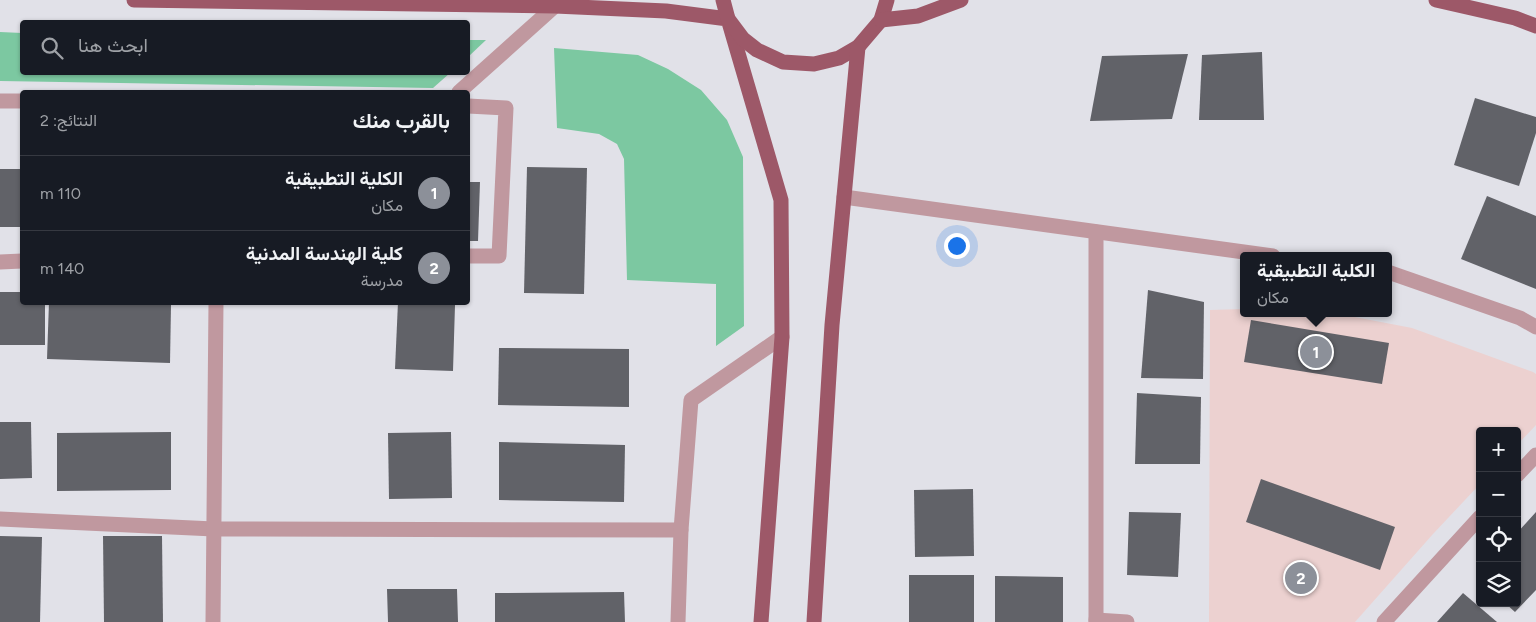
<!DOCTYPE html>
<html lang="ar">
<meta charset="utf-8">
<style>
:root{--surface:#171b24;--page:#242831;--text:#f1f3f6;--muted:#9ea1a6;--line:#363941;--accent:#8c9099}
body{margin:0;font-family:Figtree,Vazirmatn,sans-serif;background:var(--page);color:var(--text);direction:rtl}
.controls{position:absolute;right:15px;bottom:15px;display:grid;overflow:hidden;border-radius:5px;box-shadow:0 1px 4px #0004}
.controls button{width:45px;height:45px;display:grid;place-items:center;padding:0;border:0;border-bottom:1px solid var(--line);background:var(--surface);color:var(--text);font:25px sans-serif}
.you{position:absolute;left:956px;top:245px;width:18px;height:18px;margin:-12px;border:4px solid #fff;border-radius:50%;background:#1a73e8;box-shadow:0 0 0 8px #1a73e833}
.badge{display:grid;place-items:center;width:32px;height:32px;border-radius:50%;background:var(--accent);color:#fff;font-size:16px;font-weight:700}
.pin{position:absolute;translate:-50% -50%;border:2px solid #fff;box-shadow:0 1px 5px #0006}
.popup{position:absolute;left:1240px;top:252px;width:152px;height:65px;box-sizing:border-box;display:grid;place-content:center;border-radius:5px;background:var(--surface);filter:drop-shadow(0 1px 4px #0005);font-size:16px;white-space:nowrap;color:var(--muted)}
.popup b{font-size:19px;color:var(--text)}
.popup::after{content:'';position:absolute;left:50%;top:100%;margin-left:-10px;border:10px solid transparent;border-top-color:var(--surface)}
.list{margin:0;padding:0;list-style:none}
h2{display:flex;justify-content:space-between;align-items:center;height:65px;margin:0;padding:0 20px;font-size:21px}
h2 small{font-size:16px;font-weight:400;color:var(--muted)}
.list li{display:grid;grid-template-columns:32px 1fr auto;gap:15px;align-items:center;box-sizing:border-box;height:75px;padding:0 20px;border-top:1px solid var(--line)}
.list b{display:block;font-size:19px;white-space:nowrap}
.list p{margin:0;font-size:16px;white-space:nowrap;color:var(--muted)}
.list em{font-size:16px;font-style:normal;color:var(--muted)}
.icon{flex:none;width:28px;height:28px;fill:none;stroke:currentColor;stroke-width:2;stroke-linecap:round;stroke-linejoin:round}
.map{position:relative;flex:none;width:1536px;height:622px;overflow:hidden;direction:ltr}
.search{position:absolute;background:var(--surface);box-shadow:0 1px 4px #0004;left:20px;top:20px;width:450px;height:55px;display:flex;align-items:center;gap:12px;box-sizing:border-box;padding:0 18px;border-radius:5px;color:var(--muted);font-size:19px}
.panel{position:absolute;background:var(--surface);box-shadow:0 1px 4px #0004;left:20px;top:90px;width:450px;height:215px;border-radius:5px;direction:rtl}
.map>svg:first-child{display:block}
.education{fill:#ecd1d0}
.green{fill:#7cc8a1}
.building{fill:#616268}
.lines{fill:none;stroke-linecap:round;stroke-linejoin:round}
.minor{stroke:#c0989f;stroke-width:15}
.major{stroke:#9d5868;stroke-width:15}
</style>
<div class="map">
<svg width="1536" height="622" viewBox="0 0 1536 622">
<rect width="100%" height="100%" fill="#e1e1e8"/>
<polygon class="education" points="1243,309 1244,313 1334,313 1412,328 1533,372 1536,374 1536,425 1517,445 1517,431 1480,431 1480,484 1433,534 1355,622 1209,622 1210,310"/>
<g class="green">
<polygon points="0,32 22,33 22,72 450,73 433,88 0,81"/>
<polygon points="468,40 486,40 468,57"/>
<polygon points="554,48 638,55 668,69 701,90 727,120 743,157 744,326 716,346 716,284 627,280 624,159 617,144 599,134 557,128"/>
</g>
<g class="building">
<polygon points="1262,52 1264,120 1199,120 1202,55"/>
<polygon points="1188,54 1172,119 1090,121 1102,56"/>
<polygon points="1475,98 1536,117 1536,133 1519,186 1454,165"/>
<polygon points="527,167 587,168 584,294 524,293"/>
<rect x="0" y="169" width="22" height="58"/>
<polygon points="468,182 480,182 478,241 468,241"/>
<polygon points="1487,196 1536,216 1536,289 1461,259"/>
<polygon points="1148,290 1204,302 1203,379 1141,378"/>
<polygon points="0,292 22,292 22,302 45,302 45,345 0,345"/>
<polygon points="49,302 171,305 170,363 47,359"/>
<polygon points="398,302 455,305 453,371 395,369"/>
<polygon points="1251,320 1389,343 1382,384 1244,362"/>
<polygon points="499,348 629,349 629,407 498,405"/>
<polygon points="1137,393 1201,397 1200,464 1135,464"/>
<polygon points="0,422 31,422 32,478 0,479"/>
<polygon points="171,432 171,490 57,491 57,433"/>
<polygon points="451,432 452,498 389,499 388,433"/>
<polygon points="499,442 625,445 624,502 499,500"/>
<polygon points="1261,479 1395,527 1380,570 1246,522"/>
<polygon points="973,489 974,556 915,557 914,490"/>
<polygon points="1129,512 1181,513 1178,577 1127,575"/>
<polygon points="1536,512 1536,590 1515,612 1505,603 1517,603 1517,533"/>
<polygon points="0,536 42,537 40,622 0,622"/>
<polygon points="103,536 162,536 163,622 104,622"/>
<rect x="909" y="575" width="65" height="47"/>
<polygon points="995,576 1063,577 1063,622 995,622"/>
<polygon points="387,589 457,589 458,622 388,622"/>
<polygon points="624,592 625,622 495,622 495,593"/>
<polygon points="1463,593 1497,622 1437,622"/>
</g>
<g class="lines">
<g class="minor">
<polyline points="459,92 555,6"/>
<polyline points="0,101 22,101"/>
<polyline points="468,106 506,108 499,256 468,256"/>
<polyline points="844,197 1273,256"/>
<polyline points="0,262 22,261"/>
<polyline points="1388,272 1520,318 1536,327"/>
<polyline points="1517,475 1536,455"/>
<polyline points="0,519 214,529 681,530"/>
<polyline points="1096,620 1127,622"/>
<polyline points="213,622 216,302"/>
<polyline points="678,622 681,530 691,400 782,337"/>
<polyline points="1096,622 1096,232"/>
<polyline points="1384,622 1480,517"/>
</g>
<g class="major">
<polyline points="134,0 555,6 666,11 728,19 781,200 782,337 761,622"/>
<polyline points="723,0 728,19 743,39 757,50 783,62 814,64 839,58 858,47 881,20 887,0"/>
<polyline points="1436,0 1515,18 1536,26"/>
<polyline points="881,20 918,16 961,0"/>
<polyline points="814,622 832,325 858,47"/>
</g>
</g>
</svg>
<div class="controls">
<button>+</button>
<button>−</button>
<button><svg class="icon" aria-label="locate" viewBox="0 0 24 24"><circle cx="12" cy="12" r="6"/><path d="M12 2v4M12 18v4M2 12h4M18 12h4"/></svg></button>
<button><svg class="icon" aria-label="layers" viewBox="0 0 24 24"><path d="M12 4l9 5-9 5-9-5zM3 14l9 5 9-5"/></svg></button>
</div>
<div class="you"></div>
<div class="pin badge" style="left:1316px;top:352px">1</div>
<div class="popup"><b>الكلية التطبيقية</b>مكان</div>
<div class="pin badge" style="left:1301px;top:578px">2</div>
<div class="search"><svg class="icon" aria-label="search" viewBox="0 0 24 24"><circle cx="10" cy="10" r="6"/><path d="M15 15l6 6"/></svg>ابحث هنا</div>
<section class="panel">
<h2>بالقرب منك<small>النتائج: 2</small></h2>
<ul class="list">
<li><span class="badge">1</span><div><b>الكلية التطبيقية</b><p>مكان</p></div><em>110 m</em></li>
<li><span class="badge">2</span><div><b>كلية الهندسة المدنية</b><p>مدرسة</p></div><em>140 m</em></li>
</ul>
</section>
</div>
